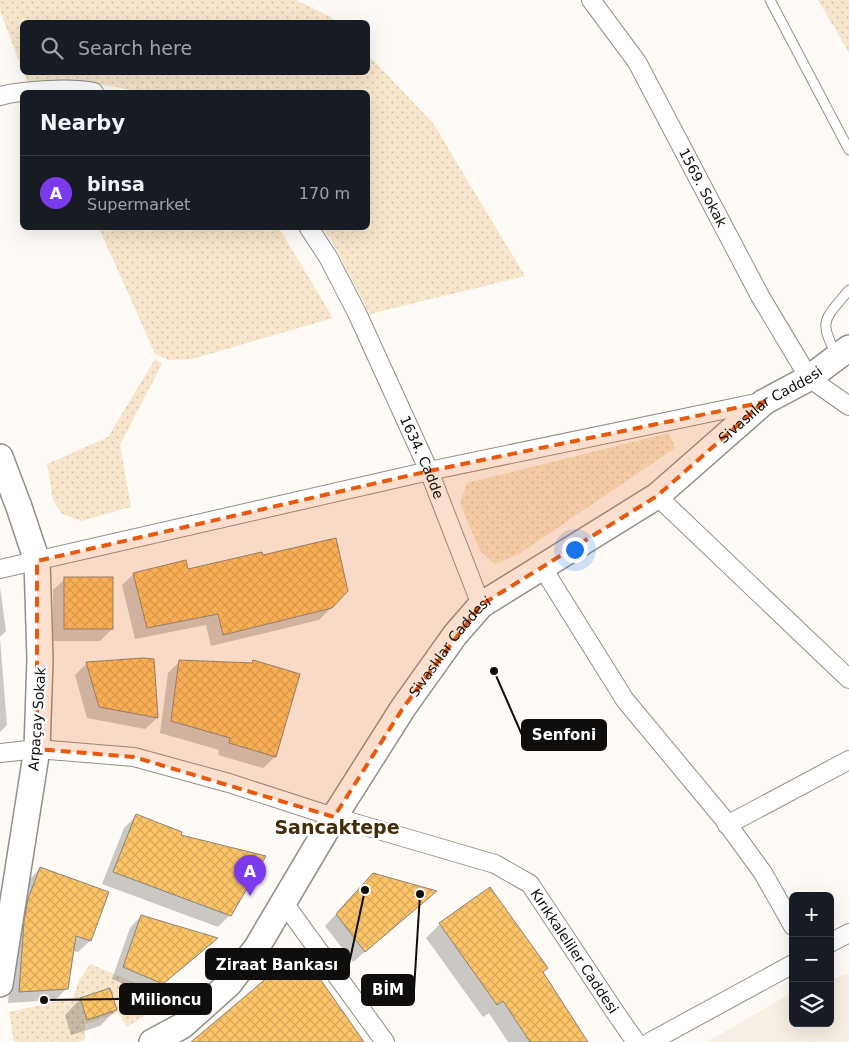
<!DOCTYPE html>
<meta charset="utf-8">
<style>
:root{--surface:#171b24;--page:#20242c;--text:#f1f3f6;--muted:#9ea1a6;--line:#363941;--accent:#7c3aed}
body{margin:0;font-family:"DejaVu Sans",sans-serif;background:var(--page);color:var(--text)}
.controls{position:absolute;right:15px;bottom:15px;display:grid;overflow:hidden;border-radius:8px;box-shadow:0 5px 20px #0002}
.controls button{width:45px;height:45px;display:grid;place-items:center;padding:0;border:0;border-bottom:1px solid var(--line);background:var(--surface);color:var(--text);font:25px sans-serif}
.you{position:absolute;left:574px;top:549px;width:18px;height:18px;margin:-12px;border:4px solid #fff;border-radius:50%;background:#1a73e8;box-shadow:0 0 0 8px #1a73e833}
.badge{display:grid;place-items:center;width:32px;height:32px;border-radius:50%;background:var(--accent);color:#fff;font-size:16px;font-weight:700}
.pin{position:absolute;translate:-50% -41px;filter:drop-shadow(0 1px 2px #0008)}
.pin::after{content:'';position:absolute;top:26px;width:18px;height:15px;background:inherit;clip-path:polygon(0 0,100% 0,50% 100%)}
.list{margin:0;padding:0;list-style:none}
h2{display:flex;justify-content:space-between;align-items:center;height:65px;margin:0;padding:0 20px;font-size:21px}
h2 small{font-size:16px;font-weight:400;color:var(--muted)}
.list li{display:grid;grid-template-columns:32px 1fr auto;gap:15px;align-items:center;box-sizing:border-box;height:75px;padding:0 20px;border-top:1px solid var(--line)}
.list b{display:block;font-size:19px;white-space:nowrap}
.list p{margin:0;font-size:16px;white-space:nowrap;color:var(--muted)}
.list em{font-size:16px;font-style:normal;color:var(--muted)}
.icon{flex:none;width:28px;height:28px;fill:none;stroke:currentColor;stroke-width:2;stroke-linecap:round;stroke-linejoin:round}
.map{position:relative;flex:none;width:849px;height:1042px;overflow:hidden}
.search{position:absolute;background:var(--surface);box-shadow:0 5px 20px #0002;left:20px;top:20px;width:350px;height:55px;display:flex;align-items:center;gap:12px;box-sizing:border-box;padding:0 18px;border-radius:8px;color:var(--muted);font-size:19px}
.panel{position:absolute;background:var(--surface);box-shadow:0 5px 20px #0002;left:20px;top:90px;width:350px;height:140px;border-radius:8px}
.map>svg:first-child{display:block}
.built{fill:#f7efe3}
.park{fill:url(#park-dots)}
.shadow{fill:#0003}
.building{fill:url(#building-cross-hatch);stroke:#86837e}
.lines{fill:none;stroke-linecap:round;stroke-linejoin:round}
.lane-casing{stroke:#928f8a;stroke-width:11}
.street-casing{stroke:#928f8a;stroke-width:20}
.secondary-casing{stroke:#928f8a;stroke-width:28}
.lane{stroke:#fff;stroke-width:9}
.street{stroke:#fff;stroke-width:18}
.secondary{stroke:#fff;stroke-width:25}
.marked{fill:#e8590c;fill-opacity:0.2;stroke:#e8590c;stroke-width:4;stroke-dasharray:10 6;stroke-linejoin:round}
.labels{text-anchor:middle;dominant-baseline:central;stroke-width:5;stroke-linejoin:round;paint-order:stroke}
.street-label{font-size:14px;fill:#100e0d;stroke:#fff}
.district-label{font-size:19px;font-weight:bold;fill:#422d06;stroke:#fff}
.leader{fill:none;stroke:#100e0d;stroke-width:2}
.callout-dot{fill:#100e0d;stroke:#fff;stroke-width:2}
.callout{fill:#100e0d;stroke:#100e0d;stroke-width:2}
.callout-label{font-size:15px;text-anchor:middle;font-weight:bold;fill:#fff}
</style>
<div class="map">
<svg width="849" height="1042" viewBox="0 0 849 1042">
<defs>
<pattern id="park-dots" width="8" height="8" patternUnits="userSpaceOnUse" patternTransform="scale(1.25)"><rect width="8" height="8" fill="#f8e6cc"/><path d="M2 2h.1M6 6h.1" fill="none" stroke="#d4c4ae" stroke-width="1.8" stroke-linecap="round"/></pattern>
<pattern id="building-cross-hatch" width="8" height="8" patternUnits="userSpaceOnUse" patternTransform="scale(1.25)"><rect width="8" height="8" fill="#fdc468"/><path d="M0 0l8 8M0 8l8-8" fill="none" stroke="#d8a759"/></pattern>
</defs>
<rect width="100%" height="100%" fill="#fefaf5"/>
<polygon class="built" points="849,973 849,1042 707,1042 793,992 793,1023 830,1023 830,980"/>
<g class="park">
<polygon points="0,0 296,0 331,17 337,22 22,22 22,69 0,11"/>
<polygon points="818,0 849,0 849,53"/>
<path d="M368,55L433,123L525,276L370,314L332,241L321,228H368V92H138C99,82 68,80 28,83L24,73L368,72Z"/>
<polygon points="99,228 279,228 333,318 192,359 169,360 155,354"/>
<polygon points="155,359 162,364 120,445 131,507 81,521 62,514 53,500 47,464 108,437"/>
<polygon points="669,433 675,448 519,554 495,564 480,551 460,503 467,483"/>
<polygon points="90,964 157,992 166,1002 127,1027 118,1013 85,1024 85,1040 78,1042 14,1042 9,1012 73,998 79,981"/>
</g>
<g class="shadow">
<polygon points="262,557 331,608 319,620 211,646 206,625 135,639 122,585 134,574 187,571"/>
<polygon points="65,579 112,629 100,641 53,641 53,590"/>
<polygon points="0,587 6,631 0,637"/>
<polygon points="0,639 7,725 0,732"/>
<polygon points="180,661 250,664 253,661 275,757 263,768 218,755 219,750 160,733 168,673"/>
<polygon points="87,663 157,718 145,729 87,718 75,675"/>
<polygon points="136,816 179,836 230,915 218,927 102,884 124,828"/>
<polygon points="40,869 107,892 90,941 78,952 73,951 67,988 55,1000 8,1003 13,934 28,880"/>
<polygon points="362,886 435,891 353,962 325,926"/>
<polygon points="490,888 542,973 586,1042 508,1042 489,1013 483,1017 426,938 440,924"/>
<polygon points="141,916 215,939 150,995 112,979 130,928"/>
<polygon points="109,990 116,1010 100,1026 71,1035 65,1015 80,999"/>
</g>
<g class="building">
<polygon points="336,538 348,591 332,608 223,635 218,614 147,628 133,573 186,560 188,569 262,552 263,555"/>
<rect x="64" y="577" width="49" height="52"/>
<polygon points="143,658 154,659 158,718 99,707 86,662"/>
<polygon points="179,660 252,663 253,660 300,674 276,757 229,743 230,738 171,721"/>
<polygon points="136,814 182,832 181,835 266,856 231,916 113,872"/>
<polygon points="40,867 109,892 91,941 76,936 68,989 19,992 24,921 28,899"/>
<polygon points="373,873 437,891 365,952 336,914"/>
<polygon points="490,887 548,968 543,972 588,1042 530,1042 503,1001 497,1005 439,923"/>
<polygon points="141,915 218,938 163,984 123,967"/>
<polygon points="300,950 364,1042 191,1042"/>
<polygon points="110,988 117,1010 87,1020 80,998"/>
</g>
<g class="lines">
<g class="lane-casing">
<g id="lane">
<polyline points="770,0 849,150"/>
<path d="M837,356C818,320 824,320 849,290"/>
</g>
</g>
<g class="street-casing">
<g id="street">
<path id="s1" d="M591,0L637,62L760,296L809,378L849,406"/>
<path d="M0,96C22,90 72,87 94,92"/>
<path id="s2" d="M309,228L328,257L357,313L429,471L481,605"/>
<polyline points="657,496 849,679"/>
<polyline points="542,567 625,700 723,818 763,873 793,926"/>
<polyline points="0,569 429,471 761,402"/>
<path id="s3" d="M0,753L37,749L134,757L229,783L334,817L495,864L530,884L615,1012L636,1042"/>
<polyline points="727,825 849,760"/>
<polyline points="284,903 385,1042"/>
<polyline points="830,943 849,933"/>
<polyline points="650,1042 793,964"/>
</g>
</g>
<g class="secondary-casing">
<g id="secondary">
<polyline points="0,457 19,507 37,561 40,659 37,749 0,984"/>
<path id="s4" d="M152,1042L182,1026L229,984L257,947L334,817L403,708L455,635L481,605L657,496L764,402L809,378L849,348"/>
</g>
</g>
<use href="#lane" class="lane"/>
<use href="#street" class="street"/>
<use href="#secondary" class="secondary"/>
</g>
<path class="marked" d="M764,402L657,496L481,605L403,708L334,817L134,757L37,749V561L429,471Z"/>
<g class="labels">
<g class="street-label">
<text stroke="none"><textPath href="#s1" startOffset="219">1569. Sokak</textPath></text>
<text stroke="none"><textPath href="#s4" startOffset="906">Sivaslılar Caddesi</textPath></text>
<text stroke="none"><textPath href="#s2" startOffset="256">1634. Cadde</textPath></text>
<text stroke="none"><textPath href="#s4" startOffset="501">Sivaslılar Caddesi</textPath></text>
<text transform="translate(37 719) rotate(-86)">Arpaçay Sokak</text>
<text stroke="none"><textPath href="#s3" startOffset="632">Kırıkkaleliler Caddesi</textPath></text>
</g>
<g class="district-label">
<text x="337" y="827">Sancaktepe</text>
</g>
</g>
<path class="leader" d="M494 671L522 735M365 890L349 964M420 894L414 990M44 1000L120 999"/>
<g class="callout-dot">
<circle cx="494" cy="671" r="5"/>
<circle cx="365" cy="890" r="5"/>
<circle cx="420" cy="894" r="5"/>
<circle cx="44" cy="1000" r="5"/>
</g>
<g class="callout">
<rect x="522" y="720" width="84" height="30" rx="5"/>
<rect x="206" y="949" width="143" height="30" rx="5"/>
<rect x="362" y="975" width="52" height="30" rx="5"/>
<rect x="120" y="984" width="91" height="30" rx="5"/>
</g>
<g class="callout-label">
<text x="564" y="740">Senfoni</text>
<text x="277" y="970">Ziraat Bankası</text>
<text x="388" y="995">BİM</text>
<text x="166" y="1005">Milioncu</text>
</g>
</svg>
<div class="controls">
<button>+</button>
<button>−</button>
<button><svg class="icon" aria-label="layers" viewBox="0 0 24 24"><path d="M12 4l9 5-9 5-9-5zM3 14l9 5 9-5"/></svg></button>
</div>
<div class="you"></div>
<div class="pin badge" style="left:250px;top:896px">A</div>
<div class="search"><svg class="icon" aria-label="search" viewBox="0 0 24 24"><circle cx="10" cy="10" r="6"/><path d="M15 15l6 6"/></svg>Search here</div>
<section class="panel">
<h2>Nearby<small></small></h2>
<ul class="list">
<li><span class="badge">A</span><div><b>binsa</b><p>Supermarket</p></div><em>170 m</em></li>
</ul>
</section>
</div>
